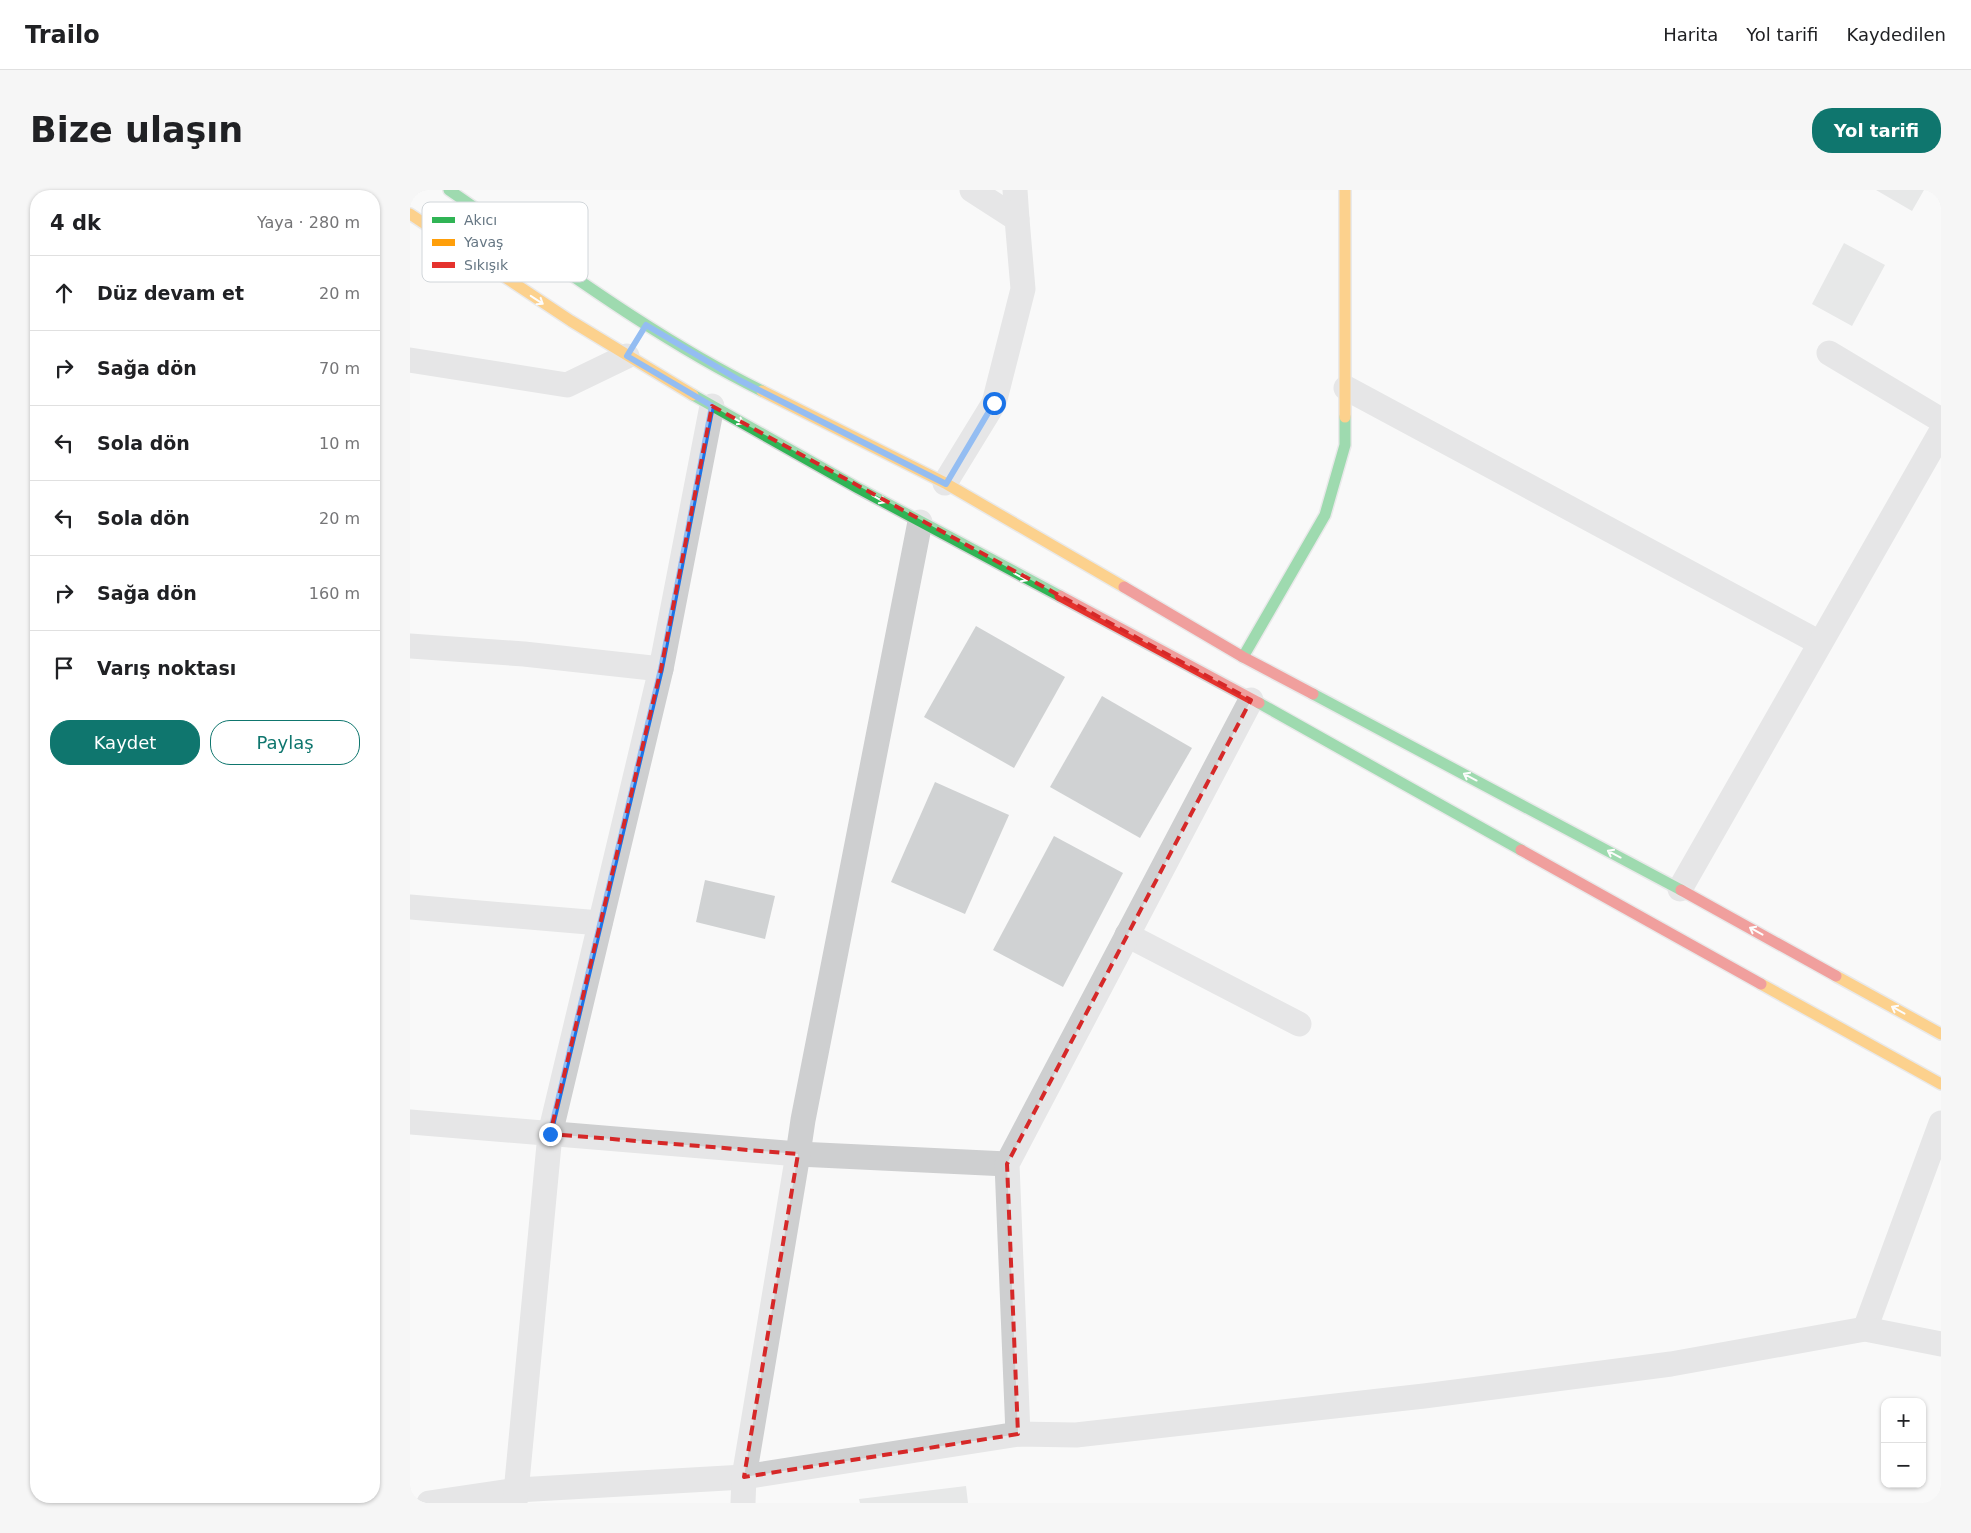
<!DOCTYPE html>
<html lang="tr">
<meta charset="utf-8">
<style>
:root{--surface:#fff;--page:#f6f6f6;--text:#202124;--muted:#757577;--line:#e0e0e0;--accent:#0f766e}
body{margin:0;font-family:"DejaVu Sans",sans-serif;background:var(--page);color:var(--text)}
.controls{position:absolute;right:15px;bottom:15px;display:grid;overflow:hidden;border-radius:10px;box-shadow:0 1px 4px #0004}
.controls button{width:45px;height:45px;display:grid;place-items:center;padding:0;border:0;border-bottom:1px solid var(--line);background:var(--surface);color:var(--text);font:25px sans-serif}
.stop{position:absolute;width:15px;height:15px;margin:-11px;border:4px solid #1a73e8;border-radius:50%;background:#fff}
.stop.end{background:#1a73e8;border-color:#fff;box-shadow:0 1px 5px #0008}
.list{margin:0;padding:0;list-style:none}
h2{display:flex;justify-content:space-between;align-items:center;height:65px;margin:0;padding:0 20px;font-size:21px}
h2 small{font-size:16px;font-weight:400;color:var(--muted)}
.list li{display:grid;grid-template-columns:32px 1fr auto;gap:15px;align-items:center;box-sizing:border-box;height:75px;padding:0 20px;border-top:1px solid var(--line)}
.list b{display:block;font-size:19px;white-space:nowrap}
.list em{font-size:16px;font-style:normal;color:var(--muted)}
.actions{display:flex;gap:10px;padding:15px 20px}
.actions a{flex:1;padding:11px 0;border:1px solid var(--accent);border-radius:20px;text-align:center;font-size:18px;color:var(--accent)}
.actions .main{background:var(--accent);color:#fff}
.icon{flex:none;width:28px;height:28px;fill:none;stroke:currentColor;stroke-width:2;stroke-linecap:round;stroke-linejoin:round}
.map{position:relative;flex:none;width:1531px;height:1313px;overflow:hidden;border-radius:20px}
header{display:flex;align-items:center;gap:30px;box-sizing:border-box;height:70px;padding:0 25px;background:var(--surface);border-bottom:1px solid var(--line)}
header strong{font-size:24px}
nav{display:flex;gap:28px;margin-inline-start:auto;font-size:18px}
.intro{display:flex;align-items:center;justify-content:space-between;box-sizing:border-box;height:120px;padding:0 30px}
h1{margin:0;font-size:35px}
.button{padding:12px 22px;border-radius:20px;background:var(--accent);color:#fff;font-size:18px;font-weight:700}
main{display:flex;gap:30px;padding:0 30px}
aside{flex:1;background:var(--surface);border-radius:20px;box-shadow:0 1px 4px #0004}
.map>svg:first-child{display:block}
.building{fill:#d0d2d3}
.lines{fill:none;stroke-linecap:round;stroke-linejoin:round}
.fast-casing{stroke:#d5d6d7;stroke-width:14}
.slow-casing{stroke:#d5d6d7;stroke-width:14}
.jam-casing{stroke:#d5d6d7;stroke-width:14}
.street{stroke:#cecfd0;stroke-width:25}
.fast{stroke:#30b455;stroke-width:11}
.slow{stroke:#ff9f0a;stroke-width:11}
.jam{stroke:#e5322d;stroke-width:11}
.oneway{stroke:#fff}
.route{stroke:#1a73e8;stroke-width:6}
.marked{fill:none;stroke:#d62828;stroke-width:4;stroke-dasharray:10 6;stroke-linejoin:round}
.key{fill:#fff;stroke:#d1d6da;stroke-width:1}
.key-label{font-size:14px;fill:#657683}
</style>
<header>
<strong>Trailo</strong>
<nav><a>Harita</a><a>Yol tarifi</a><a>Kaydedilen</a></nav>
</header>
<div class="intro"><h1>Bize ulaşın</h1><a class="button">Yol tarifi</a></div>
<main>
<aside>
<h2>4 dk<small>Yaya · 280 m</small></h2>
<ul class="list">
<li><svg class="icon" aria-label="ahead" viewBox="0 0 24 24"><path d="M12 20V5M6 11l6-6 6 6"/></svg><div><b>Düz devam et</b></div><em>20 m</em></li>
<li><svg class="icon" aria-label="right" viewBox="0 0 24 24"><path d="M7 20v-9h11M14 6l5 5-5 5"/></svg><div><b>Sağa dön</b></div><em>70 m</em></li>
<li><svg class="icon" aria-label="left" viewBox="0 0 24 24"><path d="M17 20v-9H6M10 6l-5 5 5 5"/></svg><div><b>Sola dön</b></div><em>10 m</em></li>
<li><svg class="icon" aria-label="left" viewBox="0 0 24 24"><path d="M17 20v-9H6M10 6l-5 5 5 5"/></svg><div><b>Sola dön</b></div><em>20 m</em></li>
<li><svg class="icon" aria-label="right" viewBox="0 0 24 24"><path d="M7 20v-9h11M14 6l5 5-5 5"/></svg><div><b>Sağa dön</b></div><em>160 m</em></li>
<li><svg class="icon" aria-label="arrive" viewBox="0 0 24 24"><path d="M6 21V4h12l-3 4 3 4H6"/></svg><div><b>Varış noktası</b></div></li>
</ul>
<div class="actions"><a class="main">Kaydet</a><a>Paylaş</a></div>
</aside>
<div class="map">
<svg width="1531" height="1313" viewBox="0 0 1531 1313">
<rect width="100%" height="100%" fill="#f9f9f9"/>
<g class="building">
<polygon points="1466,0 1514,0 1502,21"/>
<polygon points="1434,53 1475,75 1442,136 1402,114"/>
<polygon points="566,436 655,487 604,578 514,527"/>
<polygon points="692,506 782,558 730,648 640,597"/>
<polygon points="525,592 599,625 555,724 481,692"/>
<polygon points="644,646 713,683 653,797 583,760"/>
<polygon points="295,690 365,706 355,749 286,732"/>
<polygon points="556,1296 558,1313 450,1313 449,1309"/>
</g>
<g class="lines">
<g class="fast-casing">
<g id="fast">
<path d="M39,0C141,70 241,146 352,201"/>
<polyline points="283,205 448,298 650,406"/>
<polyline points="833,467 915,325 935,255 935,227"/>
<polyline points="903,504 1271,700"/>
<polyline points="849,513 1111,660"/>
</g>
</g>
<g class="slow-casing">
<g id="slow">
<polyline points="935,0 935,227"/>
<polyline points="0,24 161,131 283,205"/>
<polyline points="352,201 535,293 714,397"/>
<polyline points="1426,786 1531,844"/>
<polyline points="1351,794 1531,894"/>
</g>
</g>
<g class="jam-casing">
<g id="jam">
<polyline points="714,397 833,467 903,504"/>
<polyline points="650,406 849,513"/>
<polyline points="1111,660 1351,794"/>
<polyline points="1271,700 1426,786"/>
</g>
</g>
<g class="street">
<polyline points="605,0 607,29"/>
<polyline points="1419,163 1531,230"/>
<polyline points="0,170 157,195 217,166"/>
<polyline points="936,198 1410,453"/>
<polyline points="535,293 584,213 613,99 607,29 562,0"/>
<polyline points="0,456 114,464 251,479"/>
<polyline points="1270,699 1531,242"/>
<polyline points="0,717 190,733"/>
<polyline points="717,745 889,834"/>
<polyline points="0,932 388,964 597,974"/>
<polyline points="1455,1139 1531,933"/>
<polyline points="608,1244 597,974 841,510"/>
<polyline points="19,1313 107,1300 334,1287 608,1244 666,1245 1014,1206 1261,1174 1455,1139 1531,1154"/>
<polyline points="105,1313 140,944 251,479 302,216"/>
<polyline points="333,1313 334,1287 388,964 393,930 510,332"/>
</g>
<use href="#fast" class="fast"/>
<use href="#slow" class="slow"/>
<use href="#jam" class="jam"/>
</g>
<defs><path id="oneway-shaft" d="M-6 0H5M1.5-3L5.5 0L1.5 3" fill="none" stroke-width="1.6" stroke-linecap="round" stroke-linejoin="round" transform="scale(1.25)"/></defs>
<g class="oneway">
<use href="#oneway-shaft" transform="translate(127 110) rotate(33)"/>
<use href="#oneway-shaft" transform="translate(327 230) rotate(29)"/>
<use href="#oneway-shaft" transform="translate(469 309) rotate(29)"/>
<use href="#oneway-shaft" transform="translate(611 387) rotate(28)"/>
<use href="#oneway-shaft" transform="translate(1060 587) rotate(-152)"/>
<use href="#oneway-shaft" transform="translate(1204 664) rotate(-152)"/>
<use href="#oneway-shaft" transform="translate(1346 741) rotate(-151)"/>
<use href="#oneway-shaft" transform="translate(1488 820) rotate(-151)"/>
</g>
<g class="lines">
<polyline class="route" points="140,944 251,479 302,216 217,166 236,135 329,190 536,294 584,213"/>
</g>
<path d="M0 0H1531V1313H0ZM302,216L841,510L597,974L608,1244L334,1287L388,964L140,944L251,479Z" fill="#f9f9f9" fill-opacity=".55" fill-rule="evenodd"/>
<path class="marked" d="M302,216L841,510L597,974L608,1244L334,1287L388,964L140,944L251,479Z"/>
<rect x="12" y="12" width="166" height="80" rx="8" class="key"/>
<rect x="22" y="27" width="23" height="6" fill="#30b455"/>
<rect x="22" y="49" width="23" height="7" fill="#ff9f0a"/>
<rect x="22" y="72" width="23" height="6" fill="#e5322d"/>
<g class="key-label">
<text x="54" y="35">Akıcı</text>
<text x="54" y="57">Yavaş</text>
<text x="54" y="80">Sıkışık</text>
</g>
</svg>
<div class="controls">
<button>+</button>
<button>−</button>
</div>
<div class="stop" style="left:584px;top:213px"></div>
<div class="stop end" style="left:140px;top:944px"></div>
</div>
</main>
